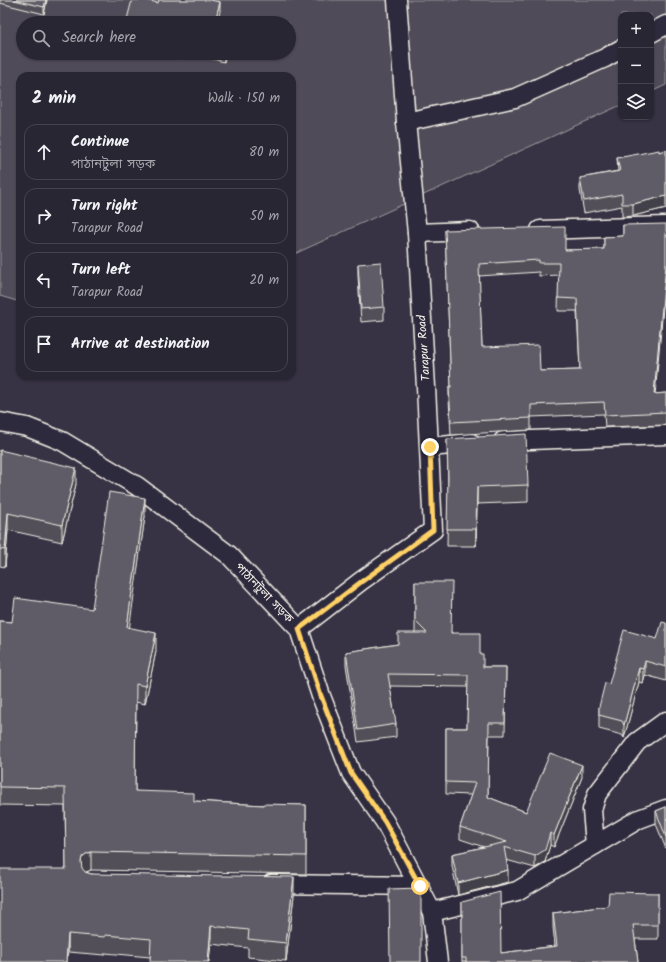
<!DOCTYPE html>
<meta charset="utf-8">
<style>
:root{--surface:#292633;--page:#312e3b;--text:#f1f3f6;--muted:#a5a5ac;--line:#45434e}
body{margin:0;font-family:Kalam,"Noto Sans Bengali",sans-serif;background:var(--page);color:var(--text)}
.controls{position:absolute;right:12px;top:12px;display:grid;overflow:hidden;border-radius:8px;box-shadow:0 1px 3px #0004}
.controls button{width:36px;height:36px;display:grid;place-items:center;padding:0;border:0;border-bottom:1px solid var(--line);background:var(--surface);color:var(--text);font:20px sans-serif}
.stop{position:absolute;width:12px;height:12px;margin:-9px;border:3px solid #ffd166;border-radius:50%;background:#fff}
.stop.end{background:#ffd166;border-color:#fff;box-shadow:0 1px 4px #0008}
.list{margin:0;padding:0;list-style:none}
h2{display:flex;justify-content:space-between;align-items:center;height:52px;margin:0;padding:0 16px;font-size:17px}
h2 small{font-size:13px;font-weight:400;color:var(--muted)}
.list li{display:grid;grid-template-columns:26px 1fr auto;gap:12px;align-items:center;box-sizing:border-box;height:56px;margin:0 8px 8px;padding:0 8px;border:1px solid var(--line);border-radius:12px}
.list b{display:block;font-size:15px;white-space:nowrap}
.list p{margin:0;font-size:13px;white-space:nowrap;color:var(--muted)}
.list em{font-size:13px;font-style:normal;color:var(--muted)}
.icon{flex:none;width:22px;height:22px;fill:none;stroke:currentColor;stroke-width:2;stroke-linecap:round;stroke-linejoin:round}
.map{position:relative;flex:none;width:666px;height:962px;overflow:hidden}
.search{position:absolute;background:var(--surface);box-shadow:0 1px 3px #0004;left:16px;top:16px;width:280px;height:44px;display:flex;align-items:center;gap:10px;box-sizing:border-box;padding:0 14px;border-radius:22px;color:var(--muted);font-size:15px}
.panel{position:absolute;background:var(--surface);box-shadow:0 1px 3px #0004;left:16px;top:72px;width:280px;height:308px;border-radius:12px}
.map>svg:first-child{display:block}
.green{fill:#504b59;stroke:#a29ea0;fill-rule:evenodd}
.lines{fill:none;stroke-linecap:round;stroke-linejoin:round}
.minor-casing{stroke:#f4f1e8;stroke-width:21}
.minor{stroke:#2f2a3d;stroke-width:18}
.wall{fill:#524f59;stroke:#f4f1e8;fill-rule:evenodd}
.shaded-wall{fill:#424048;stroke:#f4f1e8}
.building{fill:#5f5c67;stroke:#f4f1e8;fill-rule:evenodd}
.route{stroke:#ffd166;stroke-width:5}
.labels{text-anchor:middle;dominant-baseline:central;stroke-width:3;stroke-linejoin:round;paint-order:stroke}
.street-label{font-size:12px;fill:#f4f1e8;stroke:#2f2a3d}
</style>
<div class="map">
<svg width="666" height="962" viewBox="0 0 666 962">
<rect width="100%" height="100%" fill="#373244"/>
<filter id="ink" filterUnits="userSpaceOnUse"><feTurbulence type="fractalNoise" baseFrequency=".025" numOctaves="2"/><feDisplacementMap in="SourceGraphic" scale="8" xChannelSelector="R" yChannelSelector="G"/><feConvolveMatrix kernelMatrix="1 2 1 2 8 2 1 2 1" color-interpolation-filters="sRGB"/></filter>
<g filter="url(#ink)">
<path class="green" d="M0,0H666V85L651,92V15H621V105L292,255V76H20V302L0,296ZM23,23H289V53H23Z"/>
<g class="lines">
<g class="minor-casing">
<g id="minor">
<polyline points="651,33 666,25"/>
<polyline points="406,122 515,98 605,58 621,49"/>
<polyline points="540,230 666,226"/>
<polyline points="417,233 470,231"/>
<polyline points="0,422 27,427 62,441 137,486 229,555 299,629 321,696 351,773 385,822 432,912 438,962"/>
<polyline points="503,441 666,435"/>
<polyline points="430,447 471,443"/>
<polyline points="299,629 361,581 433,530 426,387 417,233 406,122 397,0"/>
<polyline points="595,845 592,810 597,794 637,742 666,721"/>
<polyline points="271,884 420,886"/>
<polyline points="432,912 517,891 639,819 666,809"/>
</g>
</g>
<use href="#minor" class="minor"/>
</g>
<g class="wall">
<polygon points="0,0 47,0 44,14 0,3"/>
<polygon points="150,53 183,53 182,59"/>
<polygon points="191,53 226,53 224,62"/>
<polygon points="666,150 666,208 633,216 622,217 622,206 584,213 580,190 580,178 618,171 617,158 659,152"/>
<path d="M623,225L655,394L666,393V425L605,427L604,414L531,417V430L451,435L449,399V387H451L445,230L565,250L604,249V237L623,236ZM539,272V276L559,275L558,311H577L580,370L540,371L482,347L479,276Z"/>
<polygon points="358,264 384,307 384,320 361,322 358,276"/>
<polygon points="447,439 528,485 528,502 477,504 476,546 447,546 448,489"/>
<polygon points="0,450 76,484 62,542 8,530 5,567 0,566"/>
<polygon points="145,516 129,627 156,651 145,704 136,702 135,791 194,801 263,805 306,805 306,874 91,870 86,872 91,874 294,895 286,961 248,957 248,948 211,944 150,957 105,953 105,955 68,952 66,869 65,806 0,805 0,621 12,622 92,609"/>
<polygon points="415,582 452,633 480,654 483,667 506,667 505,735 489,735 488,797 526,812 582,777 554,847 550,845 545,862 535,868 506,860 508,882 458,895 452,866 452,854 484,847 460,839 460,827 471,795 446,794 446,728 467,728 468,687 390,686 396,724 396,737 358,742 346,665 346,652 398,644 415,633"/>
<polygon points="666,623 666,681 645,675 643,683 639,682 624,738 622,735 599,729 599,707 609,684 657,639"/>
<polygon points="666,807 666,849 656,824 656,811"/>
<polygon points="658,893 658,939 635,939 638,962 462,962 462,902 501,953 555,946 553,927 553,913 608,906"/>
</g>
<g class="shaded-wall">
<polygon points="46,0 47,0 44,14 44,7"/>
<polygon points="220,2 220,11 217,23 215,21"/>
<polygon points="224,53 226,53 224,62"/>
<polygon points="666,196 666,208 633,216 633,204"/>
<polygon points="666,264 666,276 654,406 654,394"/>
<polygon points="76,468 76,484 62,542 62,525"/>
<polygon points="477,487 477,504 476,546 476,529"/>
<polygon points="145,498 145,516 127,645 127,627"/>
<polygon points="8,513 8,530 5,567 5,550"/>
<polygon points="156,633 156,651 145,704 145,686"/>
<polygon points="645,661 645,675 643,683 643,669"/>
<polygon points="639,668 639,682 624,738 624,725"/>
<polygon points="582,765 582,777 554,847 554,835"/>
<polygon points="550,833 550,845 545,862 535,868 535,856"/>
<polygon points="91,852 91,870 86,872 82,875 81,862 82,857 86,854"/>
<polygon points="508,870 508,882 458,895 458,883"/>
<polygon points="294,877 294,895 286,961 286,943"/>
<polygon points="211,926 211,944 209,962 208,962"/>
<polygon points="68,934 68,952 67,962 66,962"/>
</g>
<g class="building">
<polygon points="14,0 46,0 44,7"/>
<polygon points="132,0 146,0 158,3 159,0 210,0 220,2 215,21 223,23 126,23"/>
<polygon points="659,150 659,152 666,150 666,196 633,204 622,204 622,194 584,201 580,178 620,171 617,158"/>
<path d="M666,224V264L654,394L666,393V412L605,415L604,402L531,405V418L451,422L449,387H451L445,230L565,227V250L604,249V237L623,236V225ZM539,260V263H559L558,298L577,299L580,370L540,371L539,345L482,347L479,264Z"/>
<polygon points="381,262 384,307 361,309 358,264"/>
<polygon points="526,434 528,485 477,487 476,529 447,529 448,478 447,439"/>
<polygon points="0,450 76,468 62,525 8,513 5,550 0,549"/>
<polygon points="109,492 145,498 127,627 156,633 145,686 136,684 135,791 194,793 194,801 263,805 263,804 306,805 306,856 91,852 86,854 82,857 81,862 82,868 85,872 91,874 294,877 286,943 248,939 249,930 211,926 208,962 150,962 151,939 105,935 105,937 68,934 66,962 0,962 0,869 66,869 65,788 0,787 0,621 12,622 15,598 92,609"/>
<polygon points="415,582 452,582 451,633 480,633 480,654 483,654 483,667 506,667 505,723 489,723 488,797 526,812 550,753 582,765 554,835 550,833 545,850 535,856 504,847 508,870 458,883 452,854 507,842 460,827 475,783 446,782 446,728 467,728 468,675 388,674 396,724 358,730 346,652 398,644 398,633 427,633 415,621"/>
<polygon points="662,622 666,623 666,667 645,661 643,669 639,668 624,725 622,721 599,715 599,707 605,683 609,684 624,630 657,639"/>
<polygon points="666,807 666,837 656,811"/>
<polygon points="420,888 421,891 421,962 390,962 389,889"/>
<polygon points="500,892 501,953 557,946 553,913 608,906 609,892 658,893 658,925 633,925 638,962 466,962 466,958 462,958 462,902"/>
</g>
</g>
<g class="lines" filter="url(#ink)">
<polyline class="route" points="420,886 385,822 351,773 321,696 299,629 361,582 433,530 430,447"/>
</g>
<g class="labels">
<g class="street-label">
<text transform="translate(424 348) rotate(-94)">Tarapur Road</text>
<text transform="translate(264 593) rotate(46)">পাঠানটুলা সড়ক</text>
</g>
</g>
</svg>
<div class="controls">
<button>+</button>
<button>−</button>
<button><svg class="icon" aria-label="layers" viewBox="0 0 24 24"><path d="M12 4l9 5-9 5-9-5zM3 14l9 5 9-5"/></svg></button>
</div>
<div class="stop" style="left:420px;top:886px"></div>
<div class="stop end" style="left:430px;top:447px"></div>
<div class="search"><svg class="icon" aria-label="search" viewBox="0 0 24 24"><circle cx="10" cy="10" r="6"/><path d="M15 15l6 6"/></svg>Search here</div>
<section class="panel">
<h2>2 min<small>Walk · 150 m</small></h2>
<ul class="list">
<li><svg class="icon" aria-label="ahead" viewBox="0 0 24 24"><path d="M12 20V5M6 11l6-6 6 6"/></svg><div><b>Continue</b><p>পাঠানটুলা সড়ক</p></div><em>80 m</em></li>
<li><svg class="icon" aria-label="right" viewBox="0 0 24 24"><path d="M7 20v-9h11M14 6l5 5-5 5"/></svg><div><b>Turn right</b><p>Tarapur Road</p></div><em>50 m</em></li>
<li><svg class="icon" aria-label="left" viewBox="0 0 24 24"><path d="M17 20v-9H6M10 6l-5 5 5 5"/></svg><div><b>Turn left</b><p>Tarapur Road</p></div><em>20 m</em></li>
<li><svg class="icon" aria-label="arrive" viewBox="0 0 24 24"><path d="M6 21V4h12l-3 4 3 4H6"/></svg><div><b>Arrive at destination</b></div></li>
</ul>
</section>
</div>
